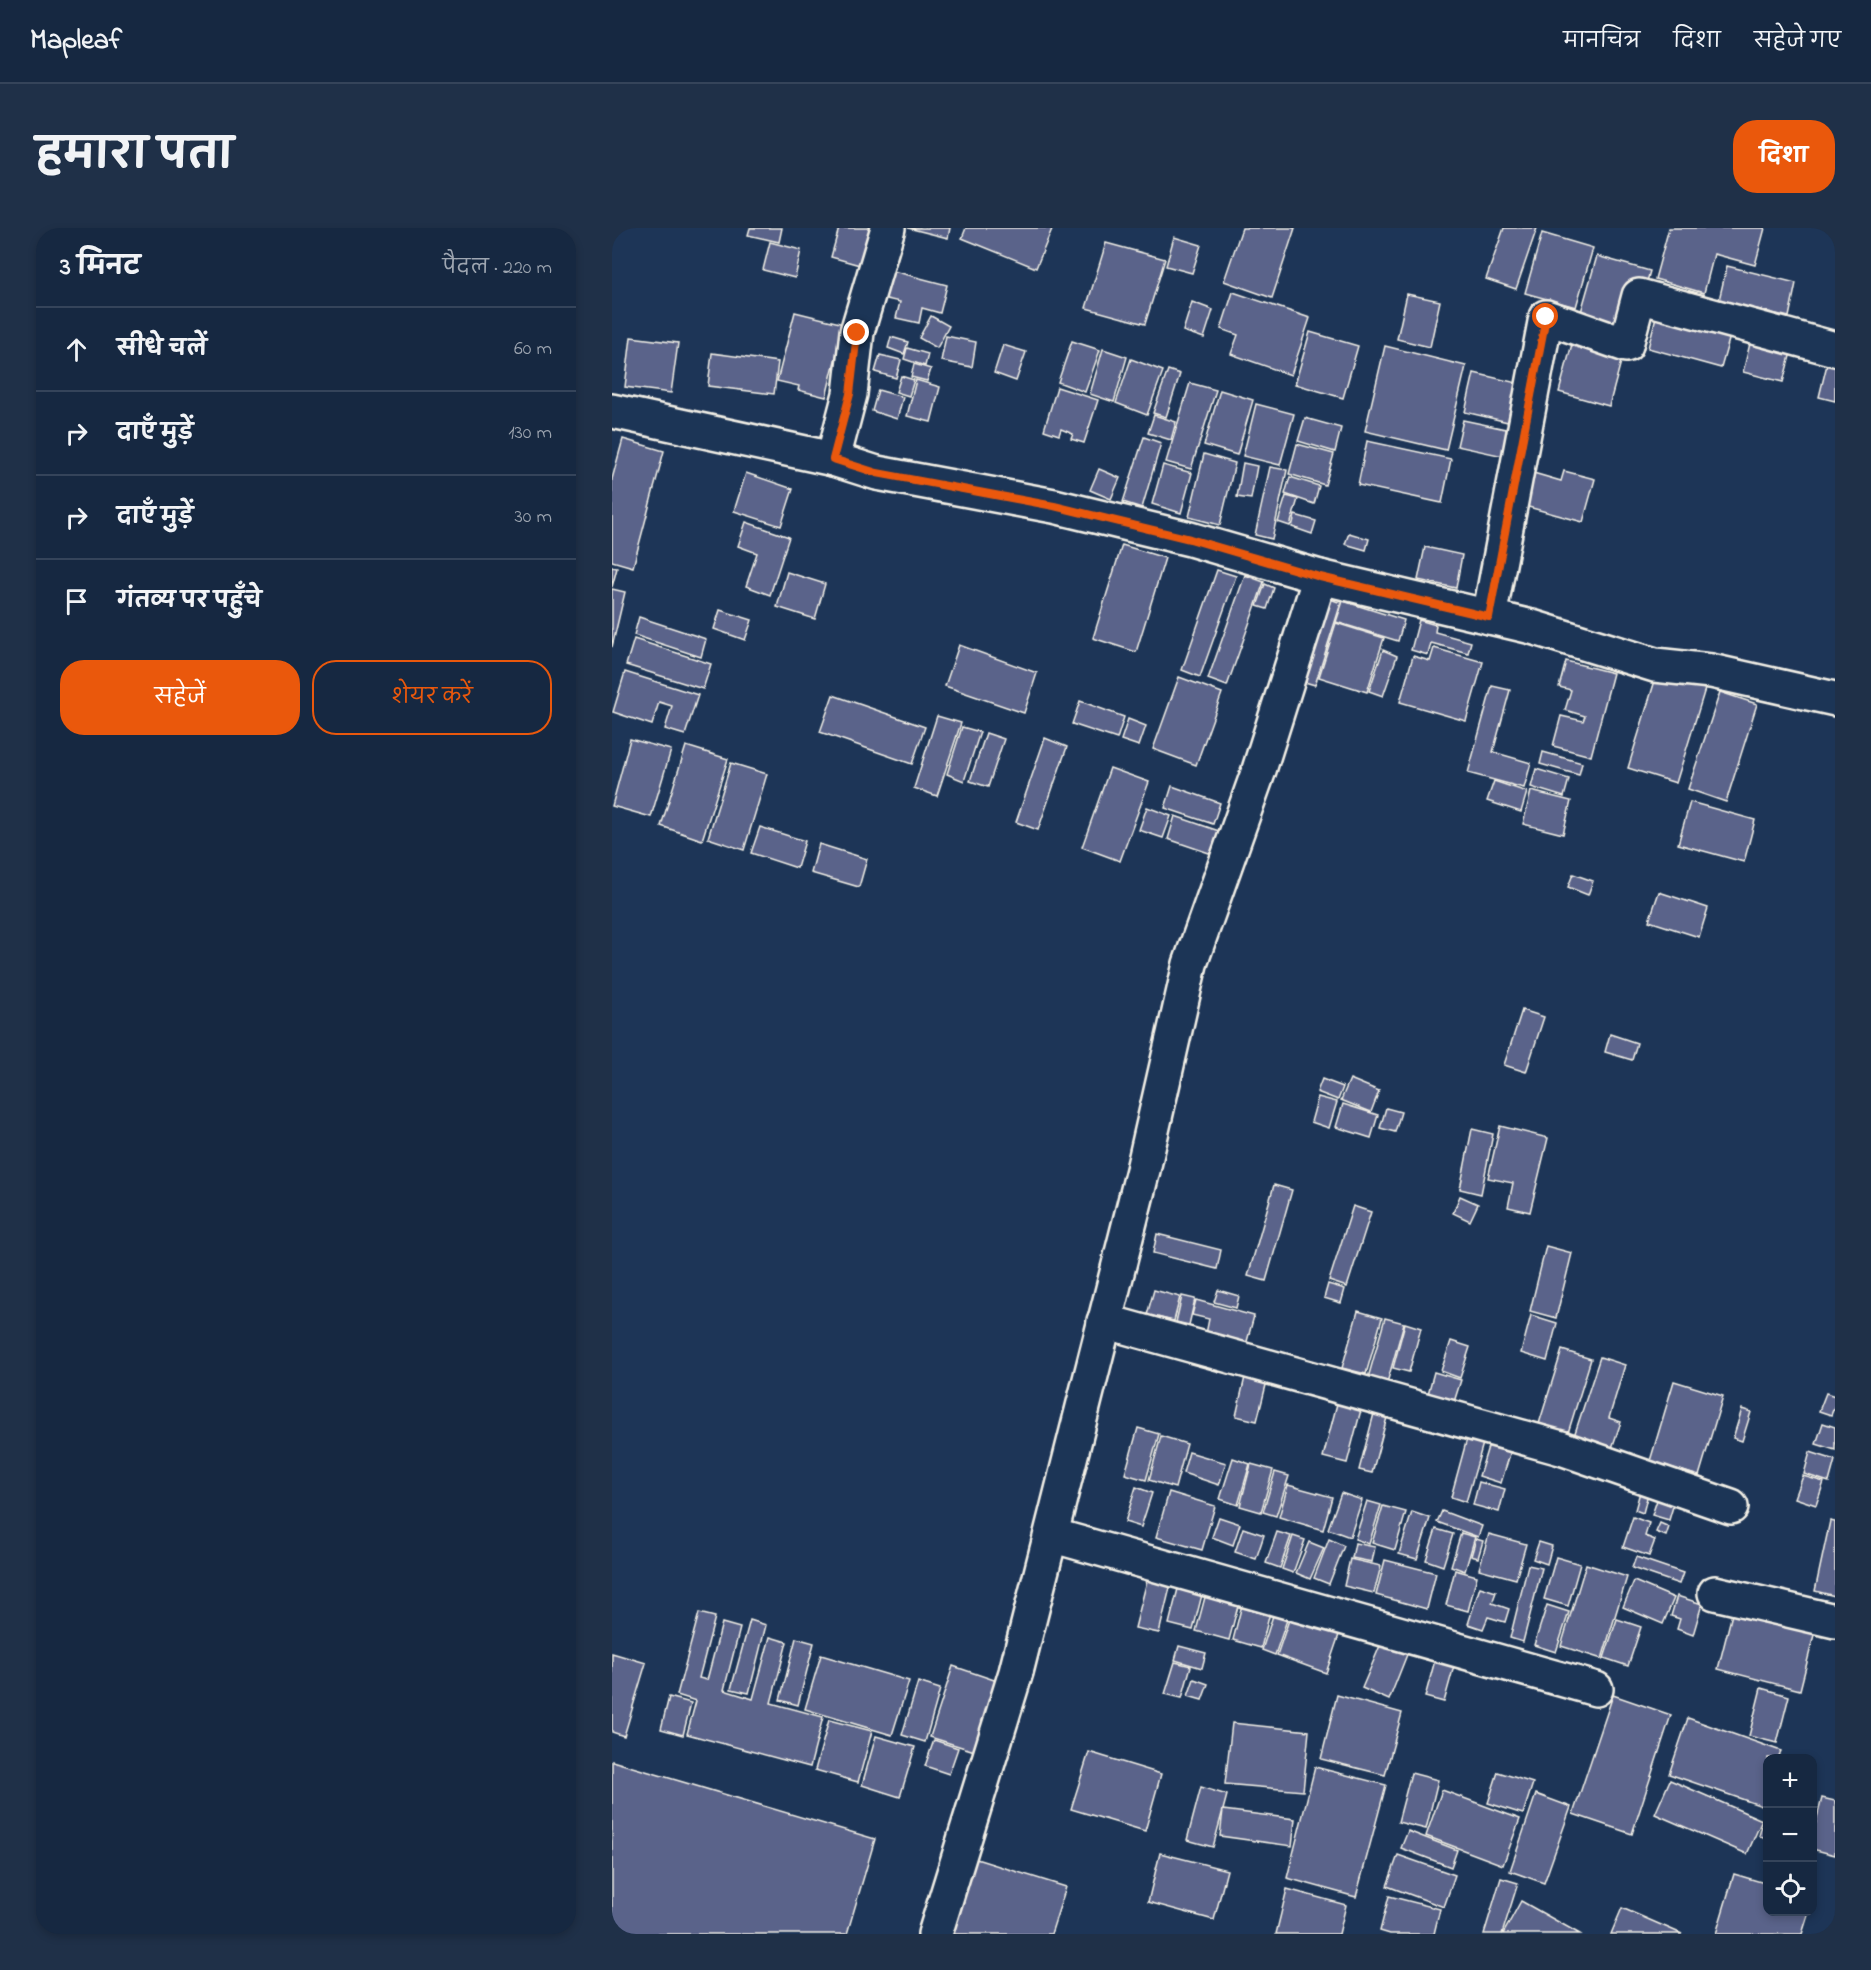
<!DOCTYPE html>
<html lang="hi">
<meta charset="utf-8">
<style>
:root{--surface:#162841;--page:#1f3048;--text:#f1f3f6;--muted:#9ea6b1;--line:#35445a;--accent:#ea580c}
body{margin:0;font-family:"Indie Flower","Playpen Sans Deva",sans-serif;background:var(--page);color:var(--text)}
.controls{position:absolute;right:18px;bottom:18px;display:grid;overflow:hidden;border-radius:12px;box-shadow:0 3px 9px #0003}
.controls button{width:54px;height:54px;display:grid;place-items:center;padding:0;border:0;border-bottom:2px solid var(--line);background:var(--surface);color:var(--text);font:30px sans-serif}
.stop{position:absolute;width:18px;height:18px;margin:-14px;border:4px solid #ea580c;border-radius:50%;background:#fff}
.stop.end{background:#ea580c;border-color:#fff;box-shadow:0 2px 6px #0008}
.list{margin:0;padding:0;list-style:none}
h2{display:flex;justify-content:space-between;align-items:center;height:78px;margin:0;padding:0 24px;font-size:26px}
h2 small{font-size:20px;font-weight:400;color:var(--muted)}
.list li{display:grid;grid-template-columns:39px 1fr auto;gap:18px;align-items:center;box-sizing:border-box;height:84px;padding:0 24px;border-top:2px solid var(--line)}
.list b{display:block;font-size:22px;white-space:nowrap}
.list em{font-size:20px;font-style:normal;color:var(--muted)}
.actions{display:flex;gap:12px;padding:18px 24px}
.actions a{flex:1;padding:14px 0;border:2px solid var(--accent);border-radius:24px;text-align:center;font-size:21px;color:var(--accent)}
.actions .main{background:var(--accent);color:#fff}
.icon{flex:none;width:33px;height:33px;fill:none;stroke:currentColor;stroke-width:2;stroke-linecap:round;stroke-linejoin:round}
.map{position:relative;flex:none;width:1223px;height:1706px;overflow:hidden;border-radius:24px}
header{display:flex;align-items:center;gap:36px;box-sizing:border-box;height:84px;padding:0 30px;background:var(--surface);border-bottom:2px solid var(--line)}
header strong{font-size:28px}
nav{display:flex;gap:33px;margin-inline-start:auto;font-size:21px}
.intro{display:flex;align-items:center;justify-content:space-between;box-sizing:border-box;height:144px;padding:0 36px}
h1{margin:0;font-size:42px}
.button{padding:15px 27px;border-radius:24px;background:var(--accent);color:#fff;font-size:21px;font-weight:700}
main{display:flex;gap:36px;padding:0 36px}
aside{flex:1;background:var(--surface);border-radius:24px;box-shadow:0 3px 9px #0003}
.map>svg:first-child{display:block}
.building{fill:#5a638a;stroke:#f4f1e8;stroke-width:1.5}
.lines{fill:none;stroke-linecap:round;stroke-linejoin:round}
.minor-casing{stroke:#f4f1e8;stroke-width:38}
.minor{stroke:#1d3557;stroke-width:33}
.route{stroke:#ea580c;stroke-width:8}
</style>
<header>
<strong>Mapleaf</strong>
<nav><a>मानचित्र</a><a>दिशा</a><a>सहेजे गए</a></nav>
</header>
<div class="intro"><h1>हमारा पता</h1><a class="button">दिशा</a></div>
<main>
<aside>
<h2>3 मिनट<small>पैदल · 220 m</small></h2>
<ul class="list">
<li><svg class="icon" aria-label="ahead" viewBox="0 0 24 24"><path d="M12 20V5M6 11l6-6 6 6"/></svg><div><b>सीधे चलें</b></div><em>60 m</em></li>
<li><svg class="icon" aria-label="right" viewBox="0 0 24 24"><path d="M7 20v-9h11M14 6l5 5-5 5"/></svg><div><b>दाएँ मुड़ें</b></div><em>130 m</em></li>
<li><svg class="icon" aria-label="right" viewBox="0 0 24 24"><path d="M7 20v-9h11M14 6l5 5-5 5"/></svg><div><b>दाएँ मुड़ें</b></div><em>30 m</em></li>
<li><svg class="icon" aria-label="arrive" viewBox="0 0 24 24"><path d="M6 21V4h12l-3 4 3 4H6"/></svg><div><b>गंतव्य पर पहुँचे</b></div></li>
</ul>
<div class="actions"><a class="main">सहेजें</a><a>शेयर करें</a></div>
</aside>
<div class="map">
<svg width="1223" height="1706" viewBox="0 0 1223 1706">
<rect width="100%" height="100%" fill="#1d3557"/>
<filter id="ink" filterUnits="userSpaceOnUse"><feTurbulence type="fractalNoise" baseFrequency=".0167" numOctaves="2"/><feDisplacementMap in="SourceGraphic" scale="12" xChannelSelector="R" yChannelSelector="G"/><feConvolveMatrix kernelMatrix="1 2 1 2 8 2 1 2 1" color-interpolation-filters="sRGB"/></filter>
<g filter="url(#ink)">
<g class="building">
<polygon points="138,0 170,0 167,14 136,7"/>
<polygon points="227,0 266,0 255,39 219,29"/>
<polygon points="296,0 338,0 336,10"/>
<polygon points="354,0 437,0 440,1 424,40 350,10"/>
<polygon points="630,0 683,0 660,70 612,53"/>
<polygon points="892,0 925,0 904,61 874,51"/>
<polygon points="1057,0 1153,0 1143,37 1102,26 1092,65 1043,51"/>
<polygon points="930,5 981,20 964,79 913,65"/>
<polygon points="562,9 589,17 580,45 554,38"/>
<polygon points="158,14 189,22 183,50 151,42"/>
<polygon points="494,15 553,31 533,96 474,80"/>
<polygon points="985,28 1038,43 1022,100 969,84"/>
<polygon points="1115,38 1184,55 1177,89 1107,72"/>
<polygon points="277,42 335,57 328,85 310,80 307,95 284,90 288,74 270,70"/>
<polygon points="621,64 698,90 679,147 619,126 626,107 609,101"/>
<polygon points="795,66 828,73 818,119 785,111"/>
<polygon points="1048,73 1122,94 1109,140 1036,120"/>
<polygon points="580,74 601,82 592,110 571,103"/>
<polygon points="183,84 232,96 214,169 186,162 187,158 165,153"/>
<polygon points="319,88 337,98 325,120 307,110"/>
<polygon points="1144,91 1185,102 1171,154 1131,144"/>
<polygon points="964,101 1014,115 997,178 947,164"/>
<polygon points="698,104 746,118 731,170 683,156"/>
<polygon points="334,108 364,114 360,139 329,133"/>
<polygon points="19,109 66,115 59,165 13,159"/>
<polygon points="279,109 296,114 292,126 276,120"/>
<polygon points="460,113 488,122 473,164 446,154"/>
<polygon points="391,117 414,124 404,153 382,145"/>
<polygon points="773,118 854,138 834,222 753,203"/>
<polygon points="295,120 316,126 313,138 292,131"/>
<polygon points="1219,120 1223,121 1223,173 1207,169"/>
<polygon points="491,121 515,129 502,174 478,166"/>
<polygon points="100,125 166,134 162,166 96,158"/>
<polygon points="268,127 289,132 284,150 263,144"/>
<polygon points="519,131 551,143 535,187 504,175"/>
<polygon points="302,136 319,141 315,153 299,149"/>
<polygon points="556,142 568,146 554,189 541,185"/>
<polygon points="862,145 905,155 896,194 853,184"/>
<polygon points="289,148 302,152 297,168 284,164"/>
<polygon points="304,152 328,159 319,194 295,188"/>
<polygon points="578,155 604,162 579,241 554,234"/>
<polygon points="445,159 486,172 472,215 459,211 461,206 449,201 447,207 432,202"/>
<polygon points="266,162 291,169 285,191 260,183"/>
<polygon points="608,162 641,172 625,227 592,217"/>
<polygon points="644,176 682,186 668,237 631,228"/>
<polygon points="542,187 564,194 559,212 536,205"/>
<polygon points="693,190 729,200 723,224 686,213"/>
<polygon points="851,192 903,203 919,234 845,218"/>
<polygon points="532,209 549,215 530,280 511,274"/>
<polygon points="11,211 52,223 21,339 0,333 0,251"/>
<polygon points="755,213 839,231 830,275 746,257"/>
<polygon points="685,216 722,226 713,257 677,246"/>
<polygon points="592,226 623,235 608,297 577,289"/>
<polygon points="631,235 645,238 639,271 625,269"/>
<polygon points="551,237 580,245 569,285 540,276"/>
<polygon points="658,239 675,242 660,311 643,307"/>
<polygon points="487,241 508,250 499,271 478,262"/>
<polygon points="952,243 983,251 971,294 909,277 918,244 949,253"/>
<polygon points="134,245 181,261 169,298 122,283"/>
<polygon points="678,249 707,258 702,276 673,266"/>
<polygon points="674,268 686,271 678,298 666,294"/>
<polygon points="683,287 704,293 700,306 680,299"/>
<polygon points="134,294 177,309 158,367 134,358 145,325 126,318"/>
<polygon points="737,305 757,311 754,322 733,316"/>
<polygon points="510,317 553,330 524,424 481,410"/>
<polygon points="813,319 850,327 844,360 806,352"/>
<polygon points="0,339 5,340 0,359"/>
<polygon points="605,342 624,348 588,449 570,442"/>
<polygon points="175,344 213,356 203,391 165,379"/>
<polygon points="633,347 652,354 615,458 596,451"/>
<polygon points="653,356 662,360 655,381 645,378"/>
<polygon points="0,361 13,364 0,419"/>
<polygon points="713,369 729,375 703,457 686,452"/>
<polygon points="731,373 792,392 786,413 724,394"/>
<polygon points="108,382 140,392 133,412 102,401"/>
<polygon points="27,389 94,411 89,429 22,407"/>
<polygon points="807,392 824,397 823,404 859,414 856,425 819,415 816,427 799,422"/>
<polygon points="724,395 772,410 755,464 707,449"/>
<polygon points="22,411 99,436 91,461 14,437"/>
<polygon points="347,417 425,445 412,485 333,458"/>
<polygon points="822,420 871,434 854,493 788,474 801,428 818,433"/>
<polygon points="771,422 785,428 771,468 757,463"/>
<polygon points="954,433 1001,445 979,528 941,518 949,488 971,493 973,488 953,482 959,462 947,459"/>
<polygon points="13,444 86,467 73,507 53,501 60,478 47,474 40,497 1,484"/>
<polygon points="1045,446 1093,461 1064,555 1016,540"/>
<polygon points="567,449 610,465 584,537 541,521"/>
<polygon points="880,458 898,462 881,524 919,535 912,560 856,545"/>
<polygon points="1108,464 1145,476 1114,574 1076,561"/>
<polygon points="221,467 313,499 300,536 208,504"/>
<polygon points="468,473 512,489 505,511 460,496"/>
<polygon points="325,488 349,495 325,568 302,560"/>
<polygon points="516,491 534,498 527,518 509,512"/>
<polygon points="350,499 368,504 352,553 335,546"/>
<polygon points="374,505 392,511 376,559 358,553"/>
<polygon points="433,510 455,519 426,602 404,594"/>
<polygon points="18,511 59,522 39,589 0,578"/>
<polygon points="74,518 116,531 90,612 49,598"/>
<polygon points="931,524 970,535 967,547 928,536"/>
<polygon points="119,535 155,546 132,622 96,610"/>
<polygon points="498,540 537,554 508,633 470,619"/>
<polygon points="924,541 957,551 952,569 919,559"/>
<polygon points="882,553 915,564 909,584 875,573"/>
<polygon points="560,558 608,575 601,596 553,580"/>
<polygon points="919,563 959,573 951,606 911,596"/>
<polygon points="1078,574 1143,592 1132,634 1066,616"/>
<polygon points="535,579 559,588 551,610 527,602"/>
<polygon points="563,588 607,603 600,626 556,611"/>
<polygon points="148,599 193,613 185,640 139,625"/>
<polygon points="207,616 255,631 247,659 199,645"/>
<polygon points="961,646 981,653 976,667 956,659"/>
<polygon points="1047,664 1096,680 1087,709 1037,693"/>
<polygon points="910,782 932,789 914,844 892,837"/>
<polygon points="998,806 1025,815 1020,832 993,824"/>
<polygon points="710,851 731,859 726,872 705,864"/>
<polygon points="738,851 767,863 759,884 729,872"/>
<polygon points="706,869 725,874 717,900 699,894"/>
<polygon points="731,876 766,887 759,910 724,899"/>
<polygon points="774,880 789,884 783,904 768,900"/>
<polygon points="888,898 936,910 918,984 896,979 901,955 876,950"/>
<polygon points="860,901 881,906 869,966 848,961"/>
<polygon points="662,957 680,962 654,1053 636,1048"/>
<polygon points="848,968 866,976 858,993 841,985"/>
<polygon points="741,978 759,984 735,1059 717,1053"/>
<polygon points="545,1006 609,1022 605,1041 541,1025"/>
<polygon points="934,1018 960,1025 944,1090 918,1083"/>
<polygon points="716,1056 733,1061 729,1075 712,1070"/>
<polygon points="542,1062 568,1069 562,1093 535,1087"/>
<polygon points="606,1062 627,1068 624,1080 602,1074"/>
<polygon points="570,1068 583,1071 577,1097 564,1094"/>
<polygon points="584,1072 642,1088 634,1117 594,1106 597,1091 580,1087"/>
<polygon points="746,1083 770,1090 754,1146 730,1140"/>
<polygon points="919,1087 945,1095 935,1133 909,1125"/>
<polygon points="773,1090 792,1095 775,1155 756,1150"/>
<polygon points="793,1095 809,1100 797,1144 781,1140"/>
<polygon points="839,1113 858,1119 848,1150 829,1143"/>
<polygon points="950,1122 979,1131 955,1208 926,1199"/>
<polygon points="988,1129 1013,1137 997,1190 1009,1194 1000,1220 962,1208"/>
<polygon points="822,1144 849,1152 842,1174 816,1166"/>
<polygon points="633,1149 655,1153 645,1193 624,1188"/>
<polygon points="1062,1153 1111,1168 1087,1248 1038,1233"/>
<polygon points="1214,1165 1223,1168 1223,1177 1219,1187 1207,1183"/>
<polygon points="726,1172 750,1178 735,1235 711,1229"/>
<polygon points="764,1178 777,1182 760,1245 747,1242"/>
<polygon points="1130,1181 1139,1184 1130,1213 1121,1210"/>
<polygon points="1211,1195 1223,1199 1223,1222 1204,1216"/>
<polygon points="526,1200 547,1206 534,1252 513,1246"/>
<polygon points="880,1206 902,1213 889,1255 867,1248"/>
<polygon points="856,1207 872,1212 854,1274 839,1269"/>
<polygon points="549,1208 575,1216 563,1260 537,1252"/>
<polygon points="577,1224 614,1235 607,1257 571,1245"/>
<polygon points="1198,1224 1223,1232 1217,1254 1192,1246"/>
<polygon points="621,1230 638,1236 626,1277 608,1271"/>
<polygon points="639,1236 661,1242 649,1284 628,1278"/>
<polygon points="663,1244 677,1248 664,1288 651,1284"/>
<polygon points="1191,1248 1212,1254 1204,1277 1183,1270"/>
<polygon points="1031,1253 1037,1262 1031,1285 1023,1282"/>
<polygon points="867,1254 893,1261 887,1284 861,1277"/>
<polygon points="676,1257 720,1269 711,1302 667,1289"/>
<polygon points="524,1259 540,1265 529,1299 513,1294"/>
<polygon points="1049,1260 1065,1265 1057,1292 1040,1287"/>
<polygon points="557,1264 603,1278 590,1322 544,1309"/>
<polygon points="729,1265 750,1272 738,1309 716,1301"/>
<polygon points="755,1273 769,1277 757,1316 743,1311"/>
<polygon points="771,1278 794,1284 783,1322 760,1315"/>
<polygon points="830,1283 870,1298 866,1309 825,1294"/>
<polygon points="800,1284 818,1290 805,1331 787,1326"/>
<polygon points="607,1289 628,1296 621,1317 600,1309"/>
<polygon points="1021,1289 1037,1295 1033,1308 1043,1312 1037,1328 1011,1319"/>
<polygon points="1218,1293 1223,1294 1223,1368 1203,1363"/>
<polygon points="1048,1295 1057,1299 1054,1308 1044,1304"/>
<polygon points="631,1300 652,1307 644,1331 623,1324"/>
<polygon points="824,1301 841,1306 831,1338 814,1332"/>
<polygon points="665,1304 679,1308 668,1340 654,1335"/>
<polygon points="849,1305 863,1309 853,1343 839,1338"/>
<polygon points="877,1306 914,1316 904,1351 867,1341"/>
<polygon points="681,1308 693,1312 681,1345 670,1341"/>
<polygon points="717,1311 732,1318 717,1356 702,1350"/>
<polygon points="864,1311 871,1313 866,1330 859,1328"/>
<polygon points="697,1314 712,1320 698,1351 684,1345"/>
<polygon points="927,1314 940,1318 935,1336 921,1331"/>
<polygon points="743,1315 763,1319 760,1334 740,1330"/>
<polygon points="944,1329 968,1336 956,1378 932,1371"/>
<polygon points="1024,1329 1071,1345 1067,1356 1020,1340"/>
<polygon points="738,1331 769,1338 762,1365 732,1358"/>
<polygon points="773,1332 824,1345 815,1381 764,1367"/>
<polygon points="974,1336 1015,1349 990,1431 949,1418"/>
<polygon points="539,1337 562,1343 547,1405 523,1400"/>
<polygon points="916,1337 930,1340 911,1414 898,1410"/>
<polygon points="843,1342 865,1348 856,1383 834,1377"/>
<polygon points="569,1349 593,1355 581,1402 557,1396"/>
<polygon points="1022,1353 1062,1370 1051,1396 1011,1379"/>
<polygon points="597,1354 630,1363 617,1412 584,1403"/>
<polygon points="868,1359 884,1364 880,1375 897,1381 893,1394 876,1389 871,1401 856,1396"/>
<polygon points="634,1361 662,1369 649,1420 621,1412"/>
<polygon points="1065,1368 1090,1376 1081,1407 1065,1401 1068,1391 1059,1388"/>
<polygon points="1123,1374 1205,1395 1188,1462 1106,1441"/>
<polygon points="935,1377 957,1384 944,1424 922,1417"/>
<polygon points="664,1378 678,1383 663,1427 650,1422"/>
<polygon points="680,1383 729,1401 714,1445 665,1427"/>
<polygon points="87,1385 103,1389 87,1450 95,1452 110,1395 128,1400 112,1462 141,1471 158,1409 175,1414 159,1475 211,1489 198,1539 75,1506 84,1473 65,1467"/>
<polygon points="1005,1391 1029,1399 1016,1438 992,1430"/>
<polygon points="138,1392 154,1397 137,1465 119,1461"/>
<polygon points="184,1410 202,1415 186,1477 168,1472"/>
<polygon points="770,1413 796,1424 777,1472 750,1460"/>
<polygon points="567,1418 594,1425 590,1440 563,1432"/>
<polygon points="0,1425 34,1435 12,1508 0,1504"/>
<polygon points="209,1427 297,1453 280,1507 193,1481"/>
<polygon points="823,1432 842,1438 832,1474 813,1469"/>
<polygon points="563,1434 579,1438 570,1470 553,1466"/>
<polygon points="341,1438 394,1456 372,1526 318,1509"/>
<polygon points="582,1451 596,1456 590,1472 576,1468"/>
<polygon points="306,1454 328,1461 313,1514 290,1507"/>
<polygon points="1149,1460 1177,1468 1165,1515 1137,1508"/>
<polygon points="725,1467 790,1485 773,1547 709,1531"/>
<polygon points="1001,1467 1059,1487 1020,1606 961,1586"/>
<polygon points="57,1469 79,1475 71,1507 49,1501"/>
<polygon points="1076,1490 1169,1523 1166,1530 1156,1530 1156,1562 1150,1578 1057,1546"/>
<polygon points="217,1492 260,1503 246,1554 203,1542"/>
<polygon points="620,1495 697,1503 691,1563 613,1556"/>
<polygon points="264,1508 303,1519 288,1569 250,1557"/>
<polygon points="322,1512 346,1520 337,1546 313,1538"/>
<polygon points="477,1524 549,1546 533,1603 459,1581"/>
<polygon points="0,1533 263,1611 235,1706 0,1706"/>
<polygon points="703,1539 774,1557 744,1669 675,1650"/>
<polygon points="886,1544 921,1555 911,1586 876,1575"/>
<polygon points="799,1545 826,1552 814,1601 786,1594"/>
<polygon points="1058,1552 1150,1592 1135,1626 1043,1586"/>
<polygon points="589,1559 615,1567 601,1619 575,1612"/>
<polygon points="830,1562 908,1591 891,1637 814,1608"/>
<polygon points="924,1566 959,1579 932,1655 898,1643"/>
<polygon points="1210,1570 1223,1573 1223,1627 1200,1621 1200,1609"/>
<polygon points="1156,1574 1156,1610 1147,1608"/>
<polygon points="611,1582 683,1591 680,1618 608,1608"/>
<polygon points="796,1603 845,1622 839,1639 789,1620"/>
<polygon points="548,1625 615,1642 602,1692 536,1674"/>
<polygon points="786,1627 843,1647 832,1679 775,1658"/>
<polygon points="358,1629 454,1659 439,1706 334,1706"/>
<polygon points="1122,1646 1156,1656 1156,1684 1197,1684 1190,1706 1104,1706"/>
<polygon points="889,1650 906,1655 890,1706 872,1706"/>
<polygon points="675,1661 734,1677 727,1706 664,1706"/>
<polygon points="777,1668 828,1681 822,1706 778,1706 768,1703"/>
<polygon points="909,1673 968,1706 891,1706"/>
<polygon points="1010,1680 1070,1706 999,1706"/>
</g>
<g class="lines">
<g class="minor-casing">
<g id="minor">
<polyline points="276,0 245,104 238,166 221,231 265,245 442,278 578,311 708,349 920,399 1043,437 1099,443 1223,471"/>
<polyline points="0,183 221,231"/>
<polyline points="877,389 934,89 1014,117 1027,68 1223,121"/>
<polyline points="492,1093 949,1220 1119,1279"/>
<polyline points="439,1307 984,1461"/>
<polyline points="1103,1365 1223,1393"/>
<polyline points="323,1706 404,1444 531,942 578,736 647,542 708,349"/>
</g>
</g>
<use href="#minor" class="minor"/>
</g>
</g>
<g class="lines" filter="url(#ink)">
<polyline class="route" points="245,105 238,166 221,231 265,245 442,278 578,311 708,349 877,389 934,89"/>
</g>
</svg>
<div class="controls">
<button>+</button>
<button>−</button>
<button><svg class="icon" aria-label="locate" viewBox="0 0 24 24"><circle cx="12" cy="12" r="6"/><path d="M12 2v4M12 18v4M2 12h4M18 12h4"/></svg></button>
</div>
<div class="stop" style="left:934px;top:89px"></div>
<div class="stop end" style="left:245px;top:105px"></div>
</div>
</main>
